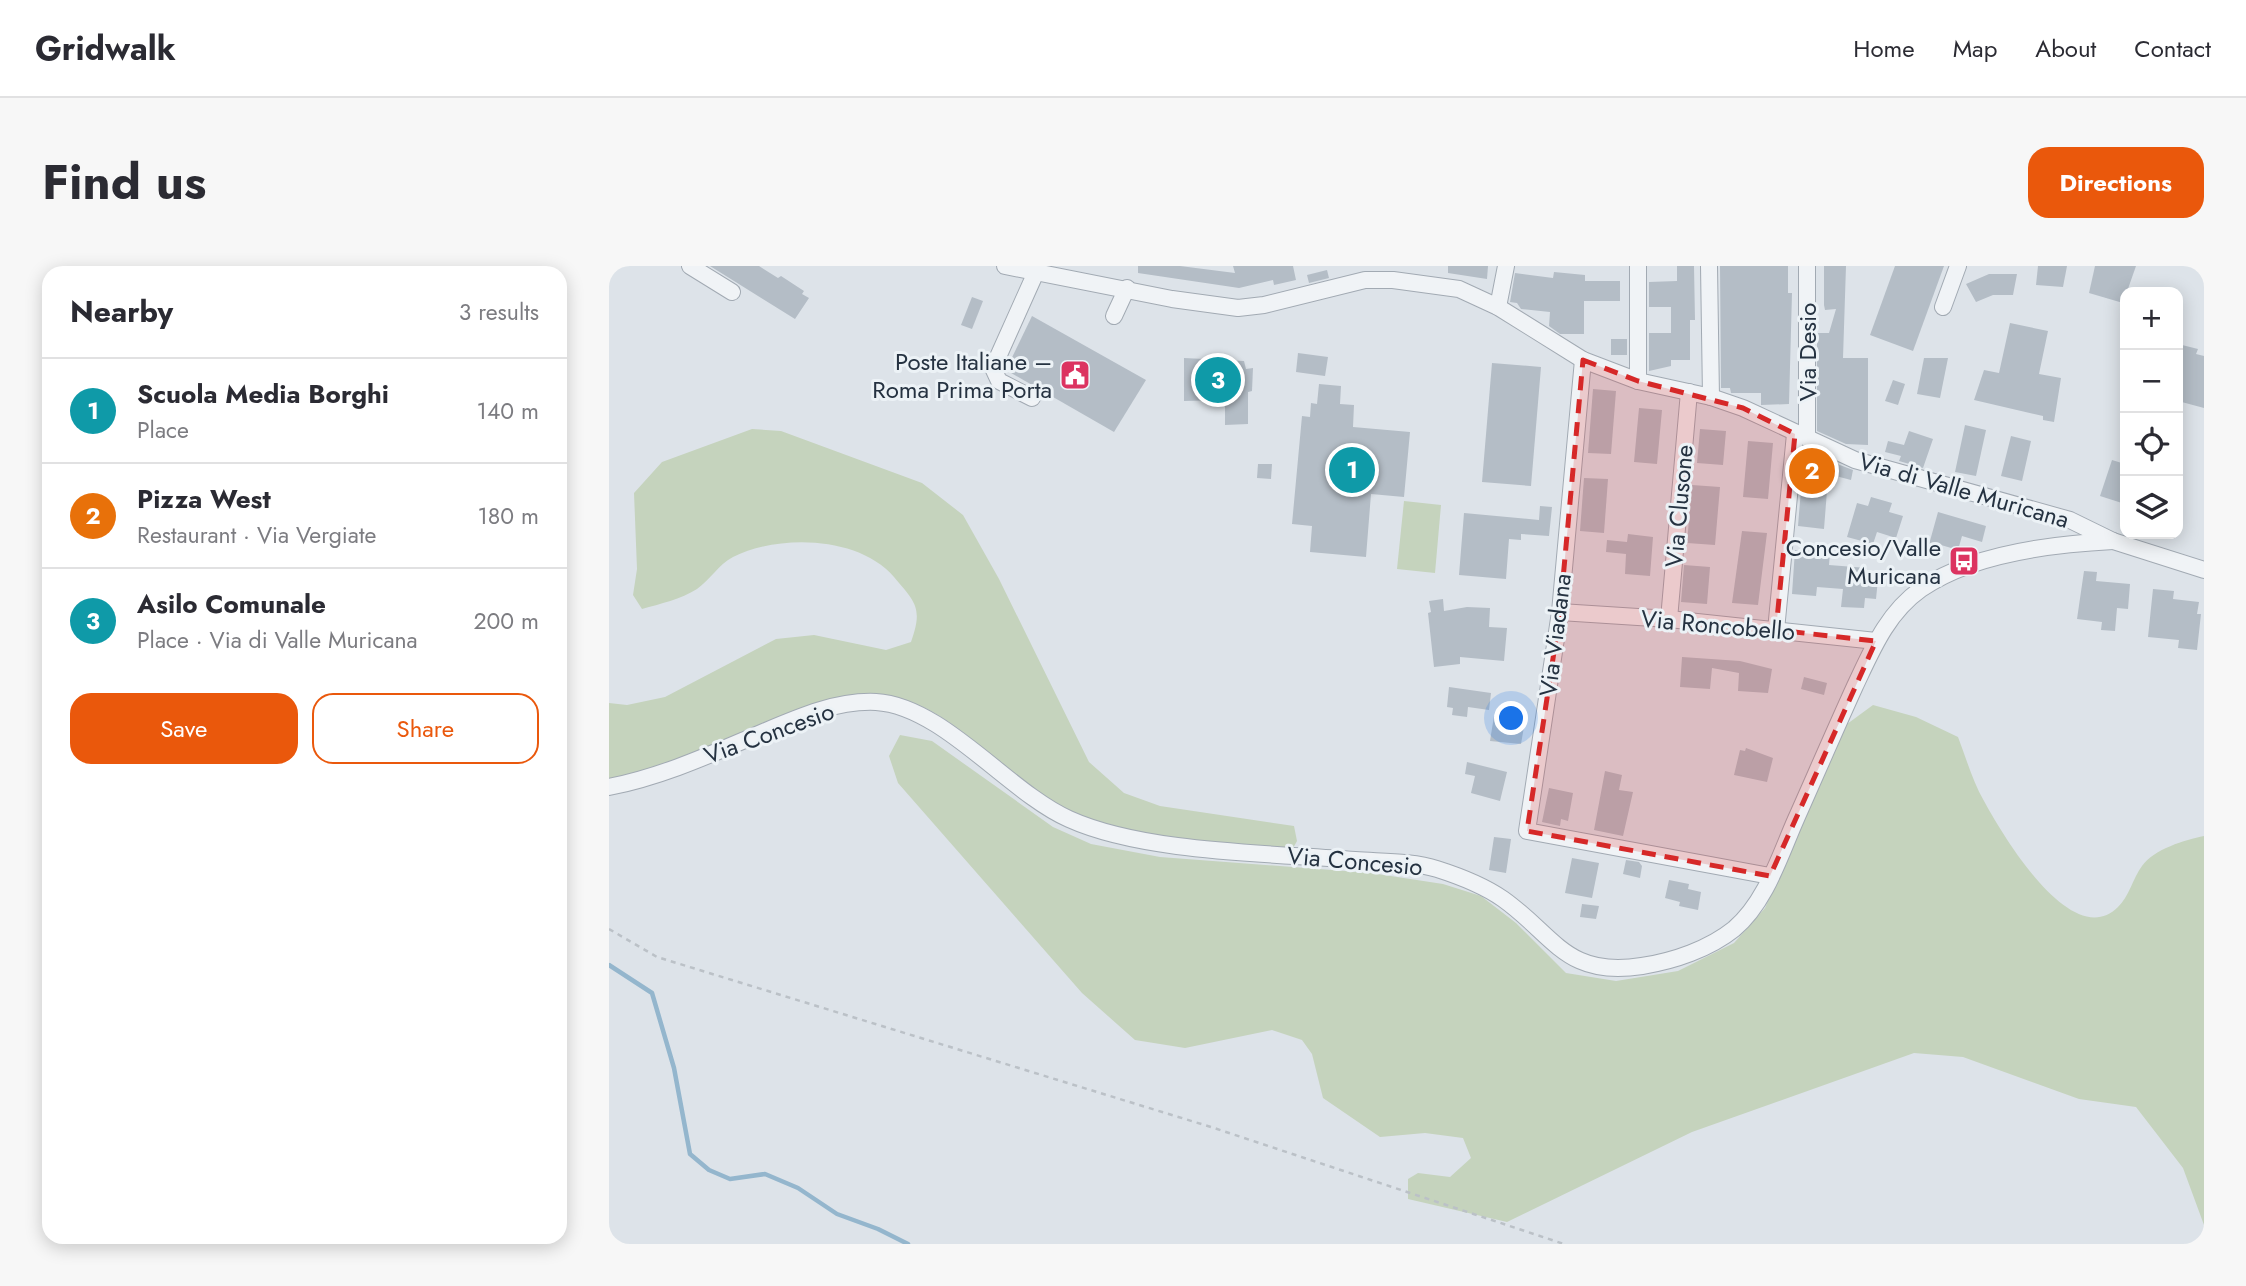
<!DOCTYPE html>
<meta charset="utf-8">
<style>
:root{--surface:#fff;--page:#f7f7f7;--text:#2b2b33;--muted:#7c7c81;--line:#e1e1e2;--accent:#ea580c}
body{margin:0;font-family:Jost,sans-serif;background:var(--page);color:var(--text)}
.controls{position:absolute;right:21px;top:21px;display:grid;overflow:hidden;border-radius:14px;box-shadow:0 4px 18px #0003}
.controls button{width:63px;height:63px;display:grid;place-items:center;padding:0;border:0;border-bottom:2px solid var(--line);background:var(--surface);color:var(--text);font:35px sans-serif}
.you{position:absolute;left:903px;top:453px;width:24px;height:24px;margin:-18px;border:5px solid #fff;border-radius:50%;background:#1a73e8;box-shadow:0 0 0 10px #1a73e833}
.badge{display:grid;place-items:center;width:46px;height:46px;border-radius:50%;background:var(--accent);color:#fff;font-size:23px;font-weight:700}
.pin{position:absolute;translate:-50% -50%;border:4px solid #fff;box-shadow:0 2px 7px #0006}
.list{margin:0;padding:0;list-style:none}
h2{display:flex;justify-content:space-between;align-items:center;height:91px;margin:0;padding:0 28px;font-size:30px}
h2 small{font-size:23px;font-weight:400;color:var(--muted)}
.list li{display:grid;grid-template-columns:46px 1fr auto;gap:21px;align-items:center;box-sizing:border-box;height:105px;padding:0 28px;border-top:2px solid var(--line)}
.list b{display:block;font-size:26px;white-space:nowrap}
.list p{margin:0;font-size:23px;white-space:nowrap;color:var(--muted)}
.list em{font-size:23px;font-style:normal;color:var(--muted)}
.actions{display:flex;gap:14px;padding:21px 28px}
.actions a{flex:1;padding:16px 0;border:2px solid var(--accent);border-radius:21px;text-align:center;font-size:24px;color:var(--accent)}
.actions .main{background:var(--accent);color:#fff}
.icon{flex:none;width:38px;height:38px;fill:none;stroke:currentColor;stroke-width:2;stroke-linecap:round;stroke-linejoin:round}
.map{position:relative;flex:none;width:1595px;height:978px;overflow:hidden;border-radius:21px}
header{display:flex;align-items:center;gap:42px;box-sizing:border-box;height:98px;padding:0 35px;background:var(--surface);border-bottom:2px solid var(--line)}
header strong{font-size:33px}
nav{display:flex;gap:38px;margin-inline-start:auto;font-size:24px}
.intro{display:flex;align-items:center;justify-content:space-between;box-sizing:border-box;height:168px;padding:0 42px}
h1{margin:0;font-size:49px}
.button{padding:18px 32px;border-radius:21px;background:var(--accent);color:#fff;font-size:24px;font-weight:700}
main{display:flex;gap:42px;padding:0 42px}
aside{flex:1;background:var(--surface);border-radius:21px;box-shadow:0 4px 18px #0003}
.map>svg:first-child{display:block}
.green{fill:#c5d3bd}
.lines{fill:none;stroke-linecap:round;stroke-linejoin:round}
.stream{stroke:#94b6cd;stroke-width:4.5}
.building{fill:#b4bdc6}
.minor-casing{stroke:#a2aab3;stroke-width:18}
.path{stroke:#bbc1c7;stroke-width:2.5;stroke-dasharray:5 5;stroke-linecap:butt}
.minor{stroke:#f0f3f6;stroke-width:16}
.marked{fill:#d62828;fill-opacity:0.2;stroke:#d62828;stroke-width:5;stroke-dasharray:14 9;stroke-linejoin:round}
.labels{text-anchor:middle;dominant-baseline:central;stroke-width:6;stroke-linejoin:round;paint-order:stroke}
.street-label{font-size:24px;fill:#253241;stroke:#ecf2f6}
.poi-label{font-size:24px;fill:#253241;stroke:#ecf2f6;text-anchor:end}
</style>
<header>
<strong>Gridwalk</strong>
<nav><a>Home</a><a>Map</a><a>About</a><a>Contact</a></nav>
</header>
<div class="intro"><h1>Find us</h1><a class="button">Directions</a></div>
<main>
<aside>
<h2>Nearby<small>3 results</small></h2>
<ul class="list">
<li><span class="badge" style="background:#0f9aa8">1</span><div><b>Scuola Media Borghi</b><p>Place</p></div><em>140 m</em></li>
<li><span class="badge" style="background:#e8710a">2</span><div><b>Pizza West</b><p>Restaurant · Via Vergiate</p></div><em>180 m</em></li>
<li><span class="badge" style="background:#0f9aa8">3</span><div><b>Asilo Comunale</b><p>Place · Via di Valle Muricana</p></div><em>200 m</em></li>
</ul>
<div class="actions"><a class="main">Save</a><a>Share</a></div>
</aside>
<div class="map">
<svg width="1595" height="978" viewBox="0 0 1595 978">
<rect width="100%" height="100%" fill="#dde3e9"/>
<g class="green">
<path d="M143,163L172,165L313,217L354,249L390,313L480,496L515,527L551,540L685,560L688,575L683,584C609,576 523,579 455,543C392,510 337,428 262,428C203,428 119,478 62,497C42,504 20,508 0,514V437L18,439L56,431L167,373L205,369L277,384L302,376C314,342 307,337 285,311C250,270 170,268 124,291C109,299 101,314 88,323C72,333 51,338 33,343L24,329L28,303L25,227L53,196Z"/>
<polygon points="795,235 832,239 826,307 788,303"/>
<path d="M1264,439L1307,451L1349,471C1357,492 1364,516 1375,535C1393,568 1463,687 1509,641C1520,631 1524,612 1533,600C1545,583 1576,574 1595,570V959L1574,902L1527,841L1470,833L1354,791L1305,787L1083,866L898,956L799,933V913L809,907L841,911L862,892L854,872L816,867L771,871L714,832L703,788L693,774L663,764L576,782L526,774L473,727L289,517L280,490L291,469L323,475L444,561L482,578L551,591L762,607L834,618L872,630L907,657L957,707L1007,715L1069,705L1125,677L1156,642L1234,461Z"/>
</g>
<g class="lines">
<polyline class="stream" points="0,699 43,727 65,802 81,888 100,904 121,913 156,908 189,922 228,948 269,963 299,978"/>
</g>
<g class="building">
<polygon points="101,0 150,0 169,12 172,10 195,25 193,28 200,32 186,53"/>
<polygon points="529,0 571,0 626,7 624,0 684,0 687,14 665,19 664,14 630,22 529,7"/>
<polygon points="839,0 879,0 878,13 839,7"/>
<polygon points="1068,0 1085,0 1086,54 1081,54 1081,94 1062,94 1062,100 1040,105 1040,67 1062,67 1062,41 1040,41 1040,16 1068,15"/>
<polygon points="1111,0 1179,0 1179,27 1183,27 1180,138 1152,139 1152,127 1122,127 1121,122 1112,122"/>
<polygon points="1215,0 1237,0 1234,92 1259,92 1259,179 1237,178 1208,165 1208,67 1220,67 1227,43 1216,44 1215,39"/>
<polygon points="1286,0 1335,0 1304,85 1261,69"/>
<polygon points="1429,0 1458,0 1454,21 1427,19"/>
<polygon points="1486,0 1527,0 1514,37 1480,27"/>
<polygon points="718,4 720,12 700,17 698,9"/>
<polygon points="945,6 976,9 976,15 1011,15 1011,35 975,35 975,68 951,68 940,60 941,46 912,43 908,37 901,36 906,7 944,12"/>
<polygon points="1380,8 1408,8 1404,29 1384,29 1367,36 1357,18"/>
<polygon points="363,31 374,35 363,63 352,59"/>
<polygon points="423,50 537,114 505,166 397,104"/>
<polygon points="1401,57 1439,65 1430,108 1452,112 1445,156 1434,154 1434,150 1365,134 1375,104 1390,107"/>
<rect x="1002" y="73" width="16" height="16"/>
<polygon points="1569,78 1589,83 1587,88 1595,90 1595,142 1569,135"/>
<polygon points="689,87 719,91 716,110 687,106"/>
<polygon points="575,92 635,95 637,103 644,102 643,125 639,126 639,158 616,159 616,134 575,135"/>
<polygon points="1315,92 1339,92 1331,132 1308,128"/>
<polygon points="883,97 932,101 922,220 873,216"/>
<polygon points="1284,114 1296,118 1289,139 1276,135"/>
<polygon points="710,118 732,120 731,138 745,139 744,161 801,166 795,231 762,228 757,291 701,286 703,260 683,258 693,150 701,151 702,137 708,138"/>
<polygon points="984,123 1007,125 1002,188 979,187"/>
<polygon points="1030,142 1053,144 1048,198 1025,196"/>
<polygon points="1356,159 1377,164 1367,210 1346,206"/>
<polygon points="1091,163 1117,165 1114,199 1088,197"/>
<polygon points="1300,165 1324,173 1314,202 1290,195 1292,190 1276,186 1279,175 1295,179"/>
<polygon points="1402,170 1422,175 1413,215 1392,210"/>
<polygon points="1139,175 1164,177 1159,233 1134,231"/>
<polygon points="1210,191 1244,204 1242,214 1223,209 1219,212 1215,263 1189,260 1193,211 1209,212"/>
<polygon points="1503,194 1516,198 1516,238 1491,230"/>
<polygon points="649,198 663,198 662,213 648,212"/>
<polygon points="975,212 999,213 995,267 971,265"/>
<polygon points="1083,219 1111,221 1106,279 1078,277"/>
<polygon points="1262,231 1283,237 1280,246 1294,250 1287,272 1268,266 1264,278 1238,271 1248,237 1259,240"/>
<polygon points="931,240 943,241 940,270 912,268 912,274 900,273 897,313 850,309 855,247 930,254"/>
<polygon points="1329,246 1377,260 1373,276 1353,270 1349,284 1332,279 1331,285 1319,282"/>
<polygon points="1133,265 1158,267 1149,339 1123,337"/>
<polygon points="1019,268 1044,271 1041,310 1016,308 1017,288 997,286 998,274 1018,276"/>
<polygon points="1186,284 1221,287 1220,299 1258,302 1258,312 1269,313 1267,333 1256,332 1255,342 1232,341 1234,323 1208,321 1207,330 1183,328"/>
<polygon points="1075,299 1101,301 1098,338 1072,336"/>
<polygon points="1475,305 1488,306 1487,315 1521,318 1519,343 1508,342 1506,365 1492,364 1493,356 1468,353"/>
<polygon points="1544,323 1565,325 1564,333 1590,336 1588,348 1592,348 1588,384 1569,382 1570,374 1539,371"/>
<polygon points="834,333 835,345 858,341 881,342 880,361 898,362 895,395 851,391 851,398 825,401 819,347 822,346 820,335"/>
<polygon points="1073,391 1131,395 1163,403 1159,427 1129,425 1130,407 1103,402 1101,423 1071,421"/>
<polygon points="1195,411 1218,417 1215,429 1192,423"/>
<polygon points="840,421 882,427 880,444 859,441 858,451 843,449 844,442 838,441"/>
<polygon points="885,450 916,455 912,478 881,475"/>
<polygon points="1137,482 1164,492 1158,516 1125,509 1131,484 1136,485"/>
<polygon points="858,496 898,506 891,535 862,527 866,510 856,508"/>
<polygon points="996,505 1013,509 1010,524 1024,526 1014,570 985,564"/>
<polygon points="940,522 964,527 959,555 952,553 951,560 933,556"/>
<polygon points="885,571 902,573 897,607 880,604"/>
<polygon points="963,592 990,597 983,632 956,627"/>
<polygon points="1017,594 1030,596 1033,600 1031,612 1014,608"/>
<polygon points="1060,614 1080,618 1079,623 1092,626 1089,644 1070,640 1071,636 1056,632"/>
<polygon points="973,638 990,640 987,653 971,651"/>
</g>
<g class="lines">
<g class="minor-casing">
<g id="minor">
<polyline points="81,0 123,26"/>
<polyline points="396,0 563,33 629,42 655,39 756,14 784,14 850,23 889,41 974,94 1029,115 1102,131 1134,142 1246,194 1461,254 1504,275 1595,304"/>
<polyline points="1029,0 1029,115"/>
<polyline points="1100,0 1102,131"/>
<polyline points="889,41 897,0"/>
<polyline points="1334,41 1349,0"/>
<polyline points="505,50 518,22"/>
<polyline points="974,94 951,346 918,565 1161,610"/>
<polyline points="423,132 390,115 384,102 427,6"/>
<polyline points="1198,172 1198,0"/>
<polyline points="951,346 1060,353 1267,375"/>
<polyline points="1060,353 1080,126"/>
<polyline points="1167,364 1186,168"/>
<path d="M0,521C51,511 98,490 145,470C183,454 225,434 267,436C334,440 399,526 460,553C535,587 662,587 746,594C772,596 803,595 828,603C850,610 874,619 894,633C946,670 957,712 1033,700C1065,695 1100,683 1125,663C1157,636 1171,589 1187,553C1207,508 1226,464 1246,420C1263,384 1278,347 1312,323C1362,288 1444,278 1504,275"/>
</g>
</g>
<polyline class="path" points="0,663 48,691 602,861 955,978"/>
<use href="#minor" class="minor"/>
</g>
<path class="marked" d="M974,94L1029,115L1134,142L1186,168L1167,364L1267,375L1161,610L918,565L951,346Z"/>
<defs>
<g id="civic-square" transform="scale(1.575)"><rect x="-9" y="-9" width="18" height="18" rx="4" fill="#dc3360" stroke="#ecf2f6"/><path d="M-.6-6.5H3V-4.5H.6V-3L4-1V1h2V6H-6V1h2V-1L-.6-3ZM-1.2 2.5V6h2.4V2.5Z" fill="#fff"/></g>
<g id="bus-square" transform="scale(1.575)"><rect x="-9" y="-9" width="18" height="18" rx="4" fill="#dc3360" stroke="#ecf2f6"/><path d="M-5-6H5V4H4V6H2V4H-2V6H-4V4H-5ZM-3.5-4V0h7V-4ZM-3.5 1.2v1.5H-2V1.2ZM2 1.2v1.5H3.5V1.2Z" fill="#fff"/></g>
</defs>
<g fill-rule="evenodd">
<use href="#civic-square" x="466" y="109"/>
<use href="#bus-square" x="1355" y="295"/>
</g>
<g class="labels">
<g class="street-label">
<text transform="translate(1198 86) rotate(-90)">Via Desio</text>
<text transform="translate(1355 224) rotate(16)">Via di Valle Muricana</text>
<text transform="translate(1070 240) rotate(-85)">Via Clusone</text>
<text transform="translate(1109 359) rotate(5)">Via Roncobello</text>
<text transform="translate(946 369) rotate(-83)">Via Viadana</text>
<text transform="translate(160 467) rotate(-20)">Via Concesio</text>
<text transform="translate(746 595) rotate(5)">Via Concesio</text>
</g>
<g class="poi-label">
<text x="443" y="95">Poste Italiane –<tspan x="443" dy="28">Roma Prima Porta</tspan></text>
<text x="1332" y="281">Concesio/Valle<tspan x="1332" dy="28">Muricana</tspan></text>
</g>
</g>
</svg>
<div class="controls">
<button>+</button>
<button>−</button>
<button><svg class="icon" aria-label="locate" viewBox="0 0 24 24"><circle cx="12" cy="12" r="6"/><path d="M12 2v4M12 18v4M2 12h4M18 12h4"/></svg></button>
<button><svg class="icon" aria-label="layers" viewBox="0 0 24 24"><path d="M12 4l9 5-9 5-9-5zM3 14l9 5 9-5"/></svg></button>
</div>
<div class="you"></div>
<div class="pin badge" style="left:743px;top:204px;background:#0f9aa8">1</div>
<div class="pin badge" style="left:1203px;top:205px;background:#e8710a">2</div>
<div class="pin badge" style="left:609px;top:114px;background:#0f9aa8">3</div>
</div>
</main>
